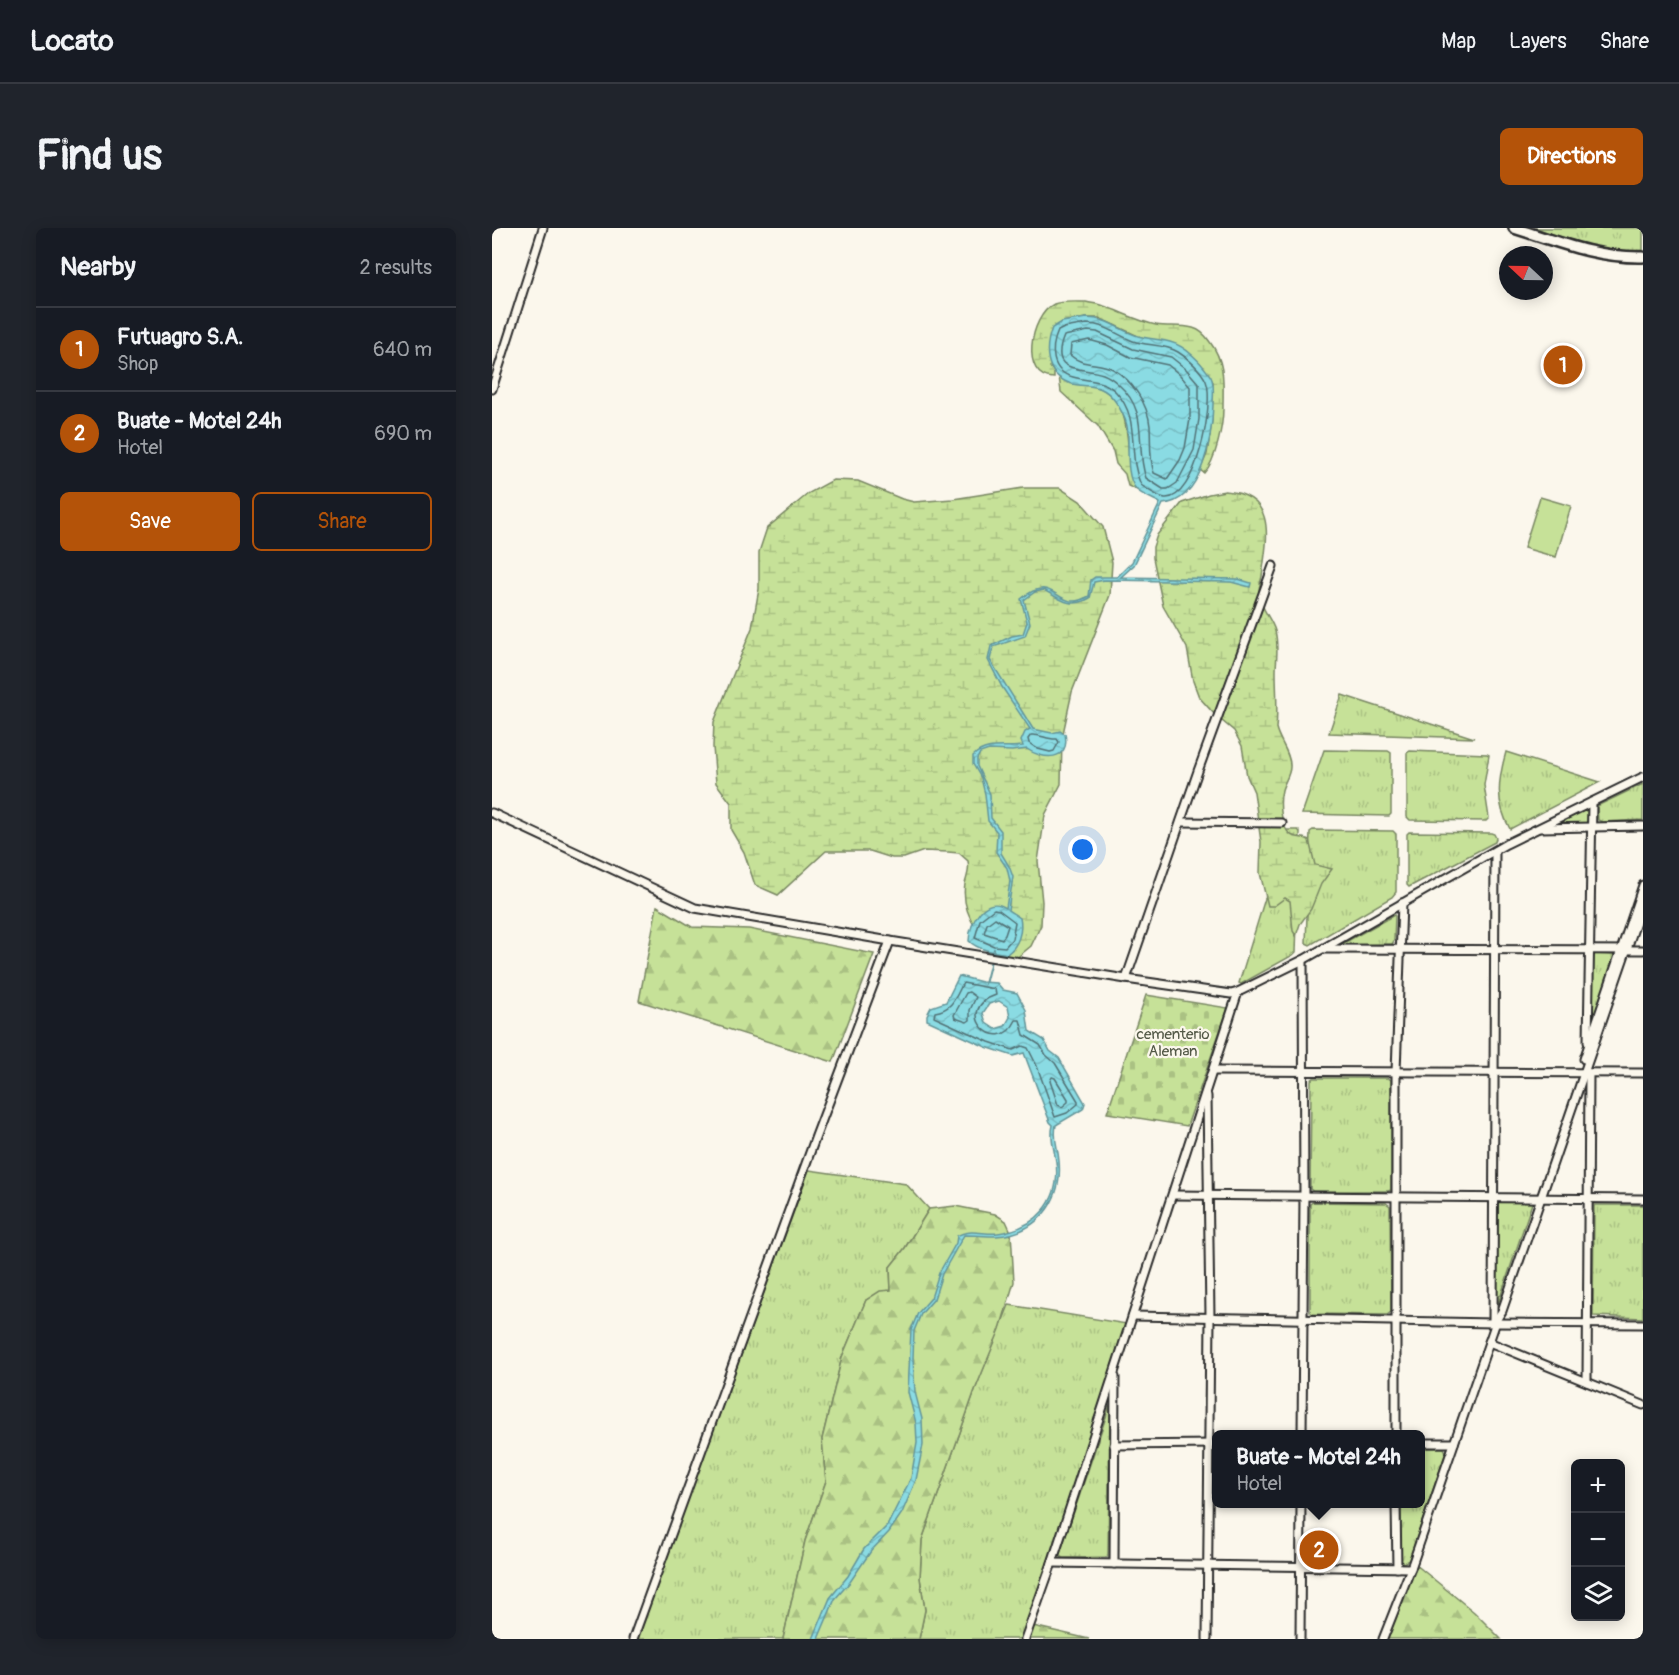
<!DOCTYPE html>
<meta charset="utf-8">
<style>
:root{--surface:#171b24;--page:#20242c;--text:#f1f3f6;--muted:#9ea1a6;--line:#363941;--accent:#b45309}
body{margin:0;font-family:Pangolin,sans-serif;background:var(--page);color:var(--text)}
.controls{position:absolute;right:18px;bottom:18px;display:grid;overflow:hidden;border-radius:9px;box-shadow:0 3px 15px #0003}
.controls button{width:54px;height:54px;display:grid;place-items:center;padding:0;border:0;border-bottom:2px solid var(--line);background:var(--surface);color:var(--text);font:30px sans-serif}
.compass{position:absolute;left:1007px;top:18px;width:54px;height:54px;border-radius:50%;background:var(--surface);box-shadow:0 3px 15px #0003;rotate:292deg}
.you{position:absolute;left:591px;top:622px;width:21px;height:21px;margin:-15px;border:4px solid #fff;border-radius:50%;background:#1a73e8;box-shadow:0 0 0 9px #1a73e833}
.badge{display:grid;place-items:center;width:39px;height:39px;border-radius:50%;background:var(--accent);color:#fff;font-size:20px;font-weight:700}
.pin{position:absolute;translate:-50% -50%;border:3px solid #fff;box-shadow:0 2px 6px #0006}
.popup{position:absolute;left:720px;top:1202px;width:213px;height:78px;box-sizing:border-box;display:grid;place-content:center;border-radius:9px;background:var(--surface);filter:drop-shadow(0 2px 4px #0005);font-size:20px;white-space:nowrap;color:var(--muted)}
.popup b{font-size:22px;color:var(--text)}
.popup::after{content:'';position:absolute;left:50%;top:100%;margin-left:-12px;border:12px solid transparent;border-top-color:var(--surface)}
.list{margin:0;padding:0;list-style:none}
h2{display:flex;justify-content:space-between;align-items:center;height:78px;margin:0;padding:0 24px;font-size:26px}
h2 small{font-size:20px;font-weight:400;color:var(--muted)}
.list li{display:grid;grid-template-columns:39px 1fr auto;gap:18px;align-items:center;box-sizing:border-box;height:84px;padding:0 24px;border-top:2px solid var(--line)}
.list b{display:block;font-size:22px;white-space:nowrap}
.list p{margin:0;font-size:20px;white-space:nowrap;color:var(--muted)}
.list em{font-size:20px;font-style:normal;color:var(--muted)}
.actions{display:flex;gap:12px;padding:18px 24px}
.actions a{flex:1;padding:14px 0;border:2px solid var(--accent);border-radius:9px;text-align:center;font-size:21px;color:var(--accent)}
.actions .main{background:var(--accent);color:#fff}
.icon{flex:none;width:33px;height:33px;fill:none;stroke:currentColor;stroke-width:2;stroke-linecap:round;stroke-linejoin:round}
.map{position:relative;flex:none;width:1151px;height:1411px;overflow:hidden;border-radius:9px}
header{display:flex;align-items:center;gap:36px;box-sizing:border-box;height:84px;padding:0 30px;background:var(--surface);border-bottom:2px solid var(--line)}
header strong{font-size:28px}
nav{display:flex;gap:33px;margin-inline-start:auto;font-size:21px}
.intro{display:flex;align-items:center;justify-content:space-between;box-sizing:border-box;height:144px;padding:0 36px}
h1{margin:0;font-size:42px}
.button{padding:15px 27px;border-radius:9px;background:var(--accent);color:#fff;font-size:21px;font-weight:700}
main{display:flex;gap:36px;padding:0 36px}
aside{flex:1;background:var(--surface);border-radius:9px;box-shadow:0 3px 15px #0003}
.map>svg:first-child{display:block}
.grass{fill:url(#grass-tufts);stroke:#788662;stroke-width:1.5}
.forest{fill:url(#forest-firs);stroke:#788662;stroke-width:1.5}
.wetland{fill:url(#wetland-marsh);stroke:#788662;stroke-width:1.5}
.cemetery{fill:url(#cemetery-stones);stroke:#788662;stroke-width:1.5}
.pitch{fill:#c6e198;stroke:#788662;stroke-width:1.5}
.water{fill:url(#water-waves);stroke:#649599;stroke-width:1.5;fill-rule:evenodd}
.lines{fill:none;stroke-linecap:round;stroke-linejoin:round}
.shore{stroke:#517175;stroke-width:1.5}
.stream{stroke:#649599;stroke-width:2}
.street-casing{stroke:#2b2b2b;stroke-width:11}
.secondary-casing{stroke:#2b2b2b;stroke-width:14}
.street{stroke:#fbf7ec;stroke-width:7}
.secondary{stroke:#fbf7ec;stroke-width:9}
.labels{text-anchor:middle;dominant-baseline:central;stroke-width:4.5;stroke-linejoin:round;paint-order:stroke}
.park-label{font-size:15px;fill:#525846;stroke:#fbf7ec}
</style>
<header>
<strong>Locato</strong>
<nav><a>Map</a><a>Layers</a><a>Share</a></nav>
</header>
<div class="intro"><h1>Find us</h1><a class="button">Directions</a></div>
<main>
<aside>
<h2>Nearby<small>2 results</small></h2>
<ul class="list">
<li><span class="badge">1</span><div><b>Futuagro S.A.</b><p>Shop</p></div><em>640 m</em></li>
<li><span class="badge">2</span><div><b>Buate - Motel 24h</b><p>Hotel</p></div><em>690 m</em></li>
</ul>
<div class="actions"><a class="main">Save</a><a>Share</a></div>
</aside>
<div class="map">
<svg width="1151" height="1411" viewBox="0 0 1151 1411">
<defs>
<pattern id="grass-tufts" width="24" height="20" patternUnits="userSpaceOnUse" patternTransform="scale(1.5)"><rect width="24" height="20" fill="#c6e198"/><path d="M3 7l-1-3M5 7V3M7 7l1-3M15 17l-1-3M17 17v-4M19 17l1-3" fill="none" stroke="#aac183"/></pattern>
<pattern id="forest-firs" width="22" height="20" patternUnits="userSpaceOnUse" patternTransform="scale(1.5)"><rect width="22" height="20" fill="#c6e198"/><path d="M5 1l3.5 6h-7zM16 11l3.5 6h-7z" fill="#aac183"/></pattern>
<pattern id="wetland-marsh" width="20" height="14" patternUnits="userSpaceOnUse" patternTransform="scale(1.5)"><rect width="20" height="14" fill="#c6e198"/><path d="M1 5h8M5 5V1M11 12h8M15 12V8" fill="none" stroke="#aac183"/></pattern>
<pattern id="cemetery-stones" width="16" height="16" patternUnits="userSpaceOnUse" patternTransform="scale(1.5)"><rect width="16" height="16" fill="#c6e198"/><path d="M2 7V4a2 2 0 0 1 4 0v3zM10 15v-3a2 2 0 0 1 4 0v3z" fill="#aac183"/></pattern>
<pattern id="water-waves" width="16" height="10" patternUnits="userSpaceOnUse" patternTransform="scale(1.5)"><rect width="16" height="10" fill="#8adbe3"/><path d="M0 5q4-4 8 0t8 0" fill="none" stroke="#77bcc3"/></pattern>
</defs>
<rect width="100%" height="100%" fill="#fbf7ec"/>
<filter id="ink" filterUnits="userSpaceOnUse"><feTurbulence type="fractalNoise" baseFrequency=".0167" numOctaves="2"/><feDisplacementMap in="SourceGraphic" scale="12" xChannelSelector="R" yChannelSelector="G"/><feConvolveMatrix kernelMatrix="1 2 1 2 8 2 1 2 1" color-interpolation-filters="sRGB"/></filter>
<g filter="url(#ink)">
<g class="grass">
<path d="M1043,0H1151V22C1113,26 1079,12 1043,0Z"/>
<polygon points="850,467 982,510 837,505"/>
<polygon points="832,522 896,523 899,525 899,586 897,588 810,586"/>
<polygon points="918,523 995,526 997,527 992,557 997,590 994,593 918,592 915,589 915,525"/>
<path d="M1014,524L1108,554L1018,601C1003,574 1006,552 1014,524Z"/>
<polygon points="1151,556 1151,592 1110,594 1106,592 1105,579 1107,577"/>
<polygon points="1094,581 1096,582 1095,596 1064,596"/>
<polygon points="794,602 806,602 808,604 804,724 801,727 749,756 747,755"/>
<polygon points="821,602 901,603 904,606 904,664 900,669 818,717 814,715 818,604"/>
<polygon points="917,604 999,605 1002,606 1004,610 1003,614 917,659 915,657 915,606"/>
<polygon points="902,687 903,688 902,713 900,716 848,717"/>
<polygon points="1103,726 1124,727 1099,799 1101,727"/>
<polygon points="822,850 896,850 899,852 899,962 896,963 821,963 818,961 819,852"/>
<polygon points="317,942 414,956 437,981 413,1020 398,1039 399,1063 374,1072 350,1129 330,1211 334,1253 313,1313 291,1411 145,1411"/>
<polygon points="1007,973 1039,973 1040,975 1004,1082 1005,974"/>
<polygon points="821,974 894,975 898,978 899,1084 895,1087 821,1086 818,1084 818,976"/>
<polygon points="1102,977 1151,977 1151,1090 1101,1088"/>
<polygon points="517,1077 635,1096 531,1411 427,1411 433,1382 428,1350 430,1312 483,1162"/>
<polygon points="618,1177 616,1329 571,1330 567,1328"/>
<polygon points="929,1220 952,1220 954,1224 917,1332 911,1335 909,1334 909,1276 929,1276"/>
</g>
<g class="forest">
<polygon points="165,678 200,699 257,701 382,726 341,834 147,773"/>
<polygon points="463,978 503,986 514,993 519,1004 522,1054 508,1101 483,1162 430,1312 428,1350 433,1382 427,1411 291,1411 313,1313 334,1253 330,1211 350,1129 374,1072 388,1063 399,1062 398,1039 413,1020 437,981"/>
<polygon points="923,1336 982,1384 1009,1411 894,1411"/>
<polygon points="541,1398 597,1411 536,1411"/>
</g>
<g class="wetland">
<path d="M594,74C600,76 606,75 612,78C629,84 646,93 664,97C676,99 689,97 701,100C709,102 714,108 718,114C734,135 731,156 731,180C731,197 724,233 712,245L708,242L715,226L720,193L721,154L708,135L699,127L646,108L607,90H594L570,94L558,139L562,144V150C527,150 538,88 562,76C568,73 587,74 594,74Z"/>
<path d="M567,148C581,159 598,153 612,162C646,183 629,230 645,262L636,258L633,246L624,236L621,223L606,198L569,164Z"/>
<path d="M341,252L366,253L410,271L422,274L461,271L531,260H568L588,273L611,299L620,334L618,367L580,464L570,510L569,556L553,587L546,633L550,674L549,697L539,718L522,732C494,723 468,687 473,656C475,647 478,643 476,633L467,625L456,624L432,623L412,630H400L378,623H334L286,667L263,657L252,624L239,602V575L224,555L221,519L222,494L260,400L267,361V324L275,300L317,265Z"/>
<path d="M733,263C786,267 775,311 770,348C769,354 766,360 767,366C768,380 780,391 783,403C787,418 784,430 784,444C784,463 786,482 784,500C787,513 799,526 798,539C798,547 792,554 790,562C787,574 788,599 799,607C804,610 812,609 817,612L823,637L840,641L829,656L819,681L808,696L804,708L801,703L798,673L793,670L782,678H776L768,645L769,614L762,564L755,548L750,518L742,503L723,487L707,469L701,453L695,420L671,378L661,330V319L665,307L690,275L717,266Z"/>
</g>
<polygon class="cemetery" points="654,767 736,780 695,898 615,885"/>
<polygon class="pitch" points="1048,269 1079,278 1064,329 1032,320"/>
<g class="water">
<path d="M594,90C617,90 626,102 646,108C656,111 667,111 678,114C694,118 710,135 719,149C723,157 721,168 721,177C720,208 711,273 671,276L642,337L629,349L746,351L759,355L758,359L739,354L613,352L602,354L598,370C579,381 569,372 552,362L543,364L532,372L538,395L533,408L501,419L498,432L541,501L560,505L568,503L573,506C579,534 550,532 535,521L520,523L497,522L488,525L485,531V538L498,566L499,590L509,603V625L517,638L521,649L516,682L528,690C531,704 526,718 515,726C502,724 486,722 477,713C477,694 494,666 514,680L518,653L515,640L504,624L505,604L496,593L493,566L489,550L481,536V528C495,514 514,521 531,518L529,513L533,504L538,501L510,459L496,432L499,418L520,408L531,406L535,394L529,371C565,341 563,388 597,368L599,352L603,349H625L640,334L668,275C662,271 649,267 644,261C632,247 638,214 635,198C633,189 628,180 623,173C609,153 596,161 577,155C553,146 552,121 560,100L570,94Z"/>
<path d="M467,748L490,754L505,755L511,762L525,765L534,782L537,803L552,812L558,823L567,830L593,875L591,881L564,897C561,912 566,918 567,933C571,973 545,1006 504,1008C493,1008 482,1007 472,1007L450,1046L442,1071L429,1086L422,1103L421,1130L423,1164L430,1191L431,1217L424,1252L410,1285L397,1304L379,1323L358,1354L343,1371L326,1411H321L338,1370L356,1348L372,1321L395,1298L419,1250L425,1215L424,1195L416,1164L419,1102L426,1085L439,1070L447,1045L464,1015L465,1008C477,1000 493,1007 506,1005C545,1000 569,973 564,934C562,920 558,910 561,897L558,894L532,825L521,828L494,819L435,792V787L439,779L454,774ZM507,773L516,779L518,789L513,798L503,801L494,795L491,785L497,776Z"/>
</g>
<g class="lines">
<g class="shore">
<path d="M595,96C613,96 625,107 641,113C655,118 673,116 686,124C696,130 709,142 714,153C723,174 704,273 673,270C665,269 655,261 649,257C634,225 650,192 624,164C611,151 598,154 581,149C559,144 558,121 566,103L572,100Z"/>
<path d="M596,103L605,104L641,121L679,129L694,141L707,156V191L702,222L685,255L676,261H671L654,250C642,216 659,185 626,156C622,152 616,148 611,146C589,138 556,147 572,108Z"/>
<path d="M597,112L615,117L638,129L676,137L688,147L698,159V191L693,220L688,232L675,251L662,245C657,230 659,213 658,198C656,176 640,152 621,141C607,134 589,138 578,127L579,116Z"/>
<path d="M539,507C548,506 556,512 565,511L567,514L562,523L558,524L546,521L537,515L536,511Z"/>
<polygon points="502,681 507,682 523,694 520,711 513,719 502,718 483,710 488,692"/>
<polygon points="503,690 516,698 513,707 510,711 492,705 495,696"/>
<path d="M471,755L503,761L504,767C459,782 506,831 524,792H528L532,807L548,817L554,827L563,835L586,873V876L575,885L563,889L545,838L536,820L530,818L521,822L497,814L442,789L443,784C461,781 463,770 471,755Z"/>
<polygon points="477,764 484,769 478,782 478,792 475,794 463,790 462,787 474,765"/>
<polygon points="560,849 563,850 576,871 576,874 570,879 566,877 558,853"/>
</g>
<polyline class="stream" points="493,756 502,721"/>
<g class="street-casing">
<g id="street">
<polyline points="0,161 51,0"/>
<polyline points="0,585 203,680 398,713 634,751 739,766 746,764 811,732 1014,616 1151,549"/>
<polyline points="689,594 790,595"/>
<polyline points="1049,600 1151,598"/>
<polyline points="833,721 1151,722"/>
<polyline points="634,751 706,543 781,338"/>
<polyline points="1096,814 1100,574"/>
<polyline points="1092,831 1151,657"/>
<polyline points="721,843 1151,845"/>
<polyline points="715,868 718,1089 715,1411"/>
<polyline points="681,967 1151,971"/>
<polyline points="641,1088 1001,1095 1151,1096"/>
<polyline points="1001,1095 1003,623"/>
<polyline points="997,1114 1151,1177"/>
<polyline points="1095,1154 1097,845"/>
<polyline points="810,1206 812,968 811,732"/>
<polyline points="904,1206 904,844 910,675"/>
<polyline points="929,1215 962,1215"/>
<polyline points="622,1217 725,1216"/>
<polyline points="904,1276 905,1340"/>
<polyline points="560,1335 919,1340"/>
<polyline points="622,1336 623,1149"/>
<polyline points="141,1411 324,908 398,713"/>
<polyline points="533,1411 560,1335 746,764"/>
<polyline points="808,1411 809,1276"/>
<polyline points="891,1411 919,1340 1005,1091 1010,1083 1151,674"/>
</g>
</g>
<g class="secondary-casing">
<path id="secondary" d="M1022,0C1066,14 1105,30 1151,29"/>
</g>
<use href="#street" class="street"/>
<use href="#secondary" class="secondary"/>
</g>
</g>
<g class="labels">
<g class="park-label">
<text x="681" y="806">cementerio<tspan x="681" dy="17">Aleman</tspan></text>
</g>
</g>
</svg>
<div class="controls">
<button>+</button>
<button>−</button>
<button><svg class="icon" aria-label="layers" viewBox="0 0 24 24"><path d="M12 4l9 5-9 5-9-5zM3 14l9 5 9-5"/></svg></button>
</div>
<svg class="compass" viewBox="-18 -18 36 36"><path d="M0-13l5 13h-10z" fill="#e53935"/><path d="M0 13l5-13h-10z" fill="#9ea1a6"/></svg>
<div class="you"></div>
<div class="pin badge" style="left:1071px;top:137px">1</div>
<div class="pin badge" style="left:827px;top:1322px">2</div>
<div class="popup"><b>Buate - Motel 24h</b>Hotel</div>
</div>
</main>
